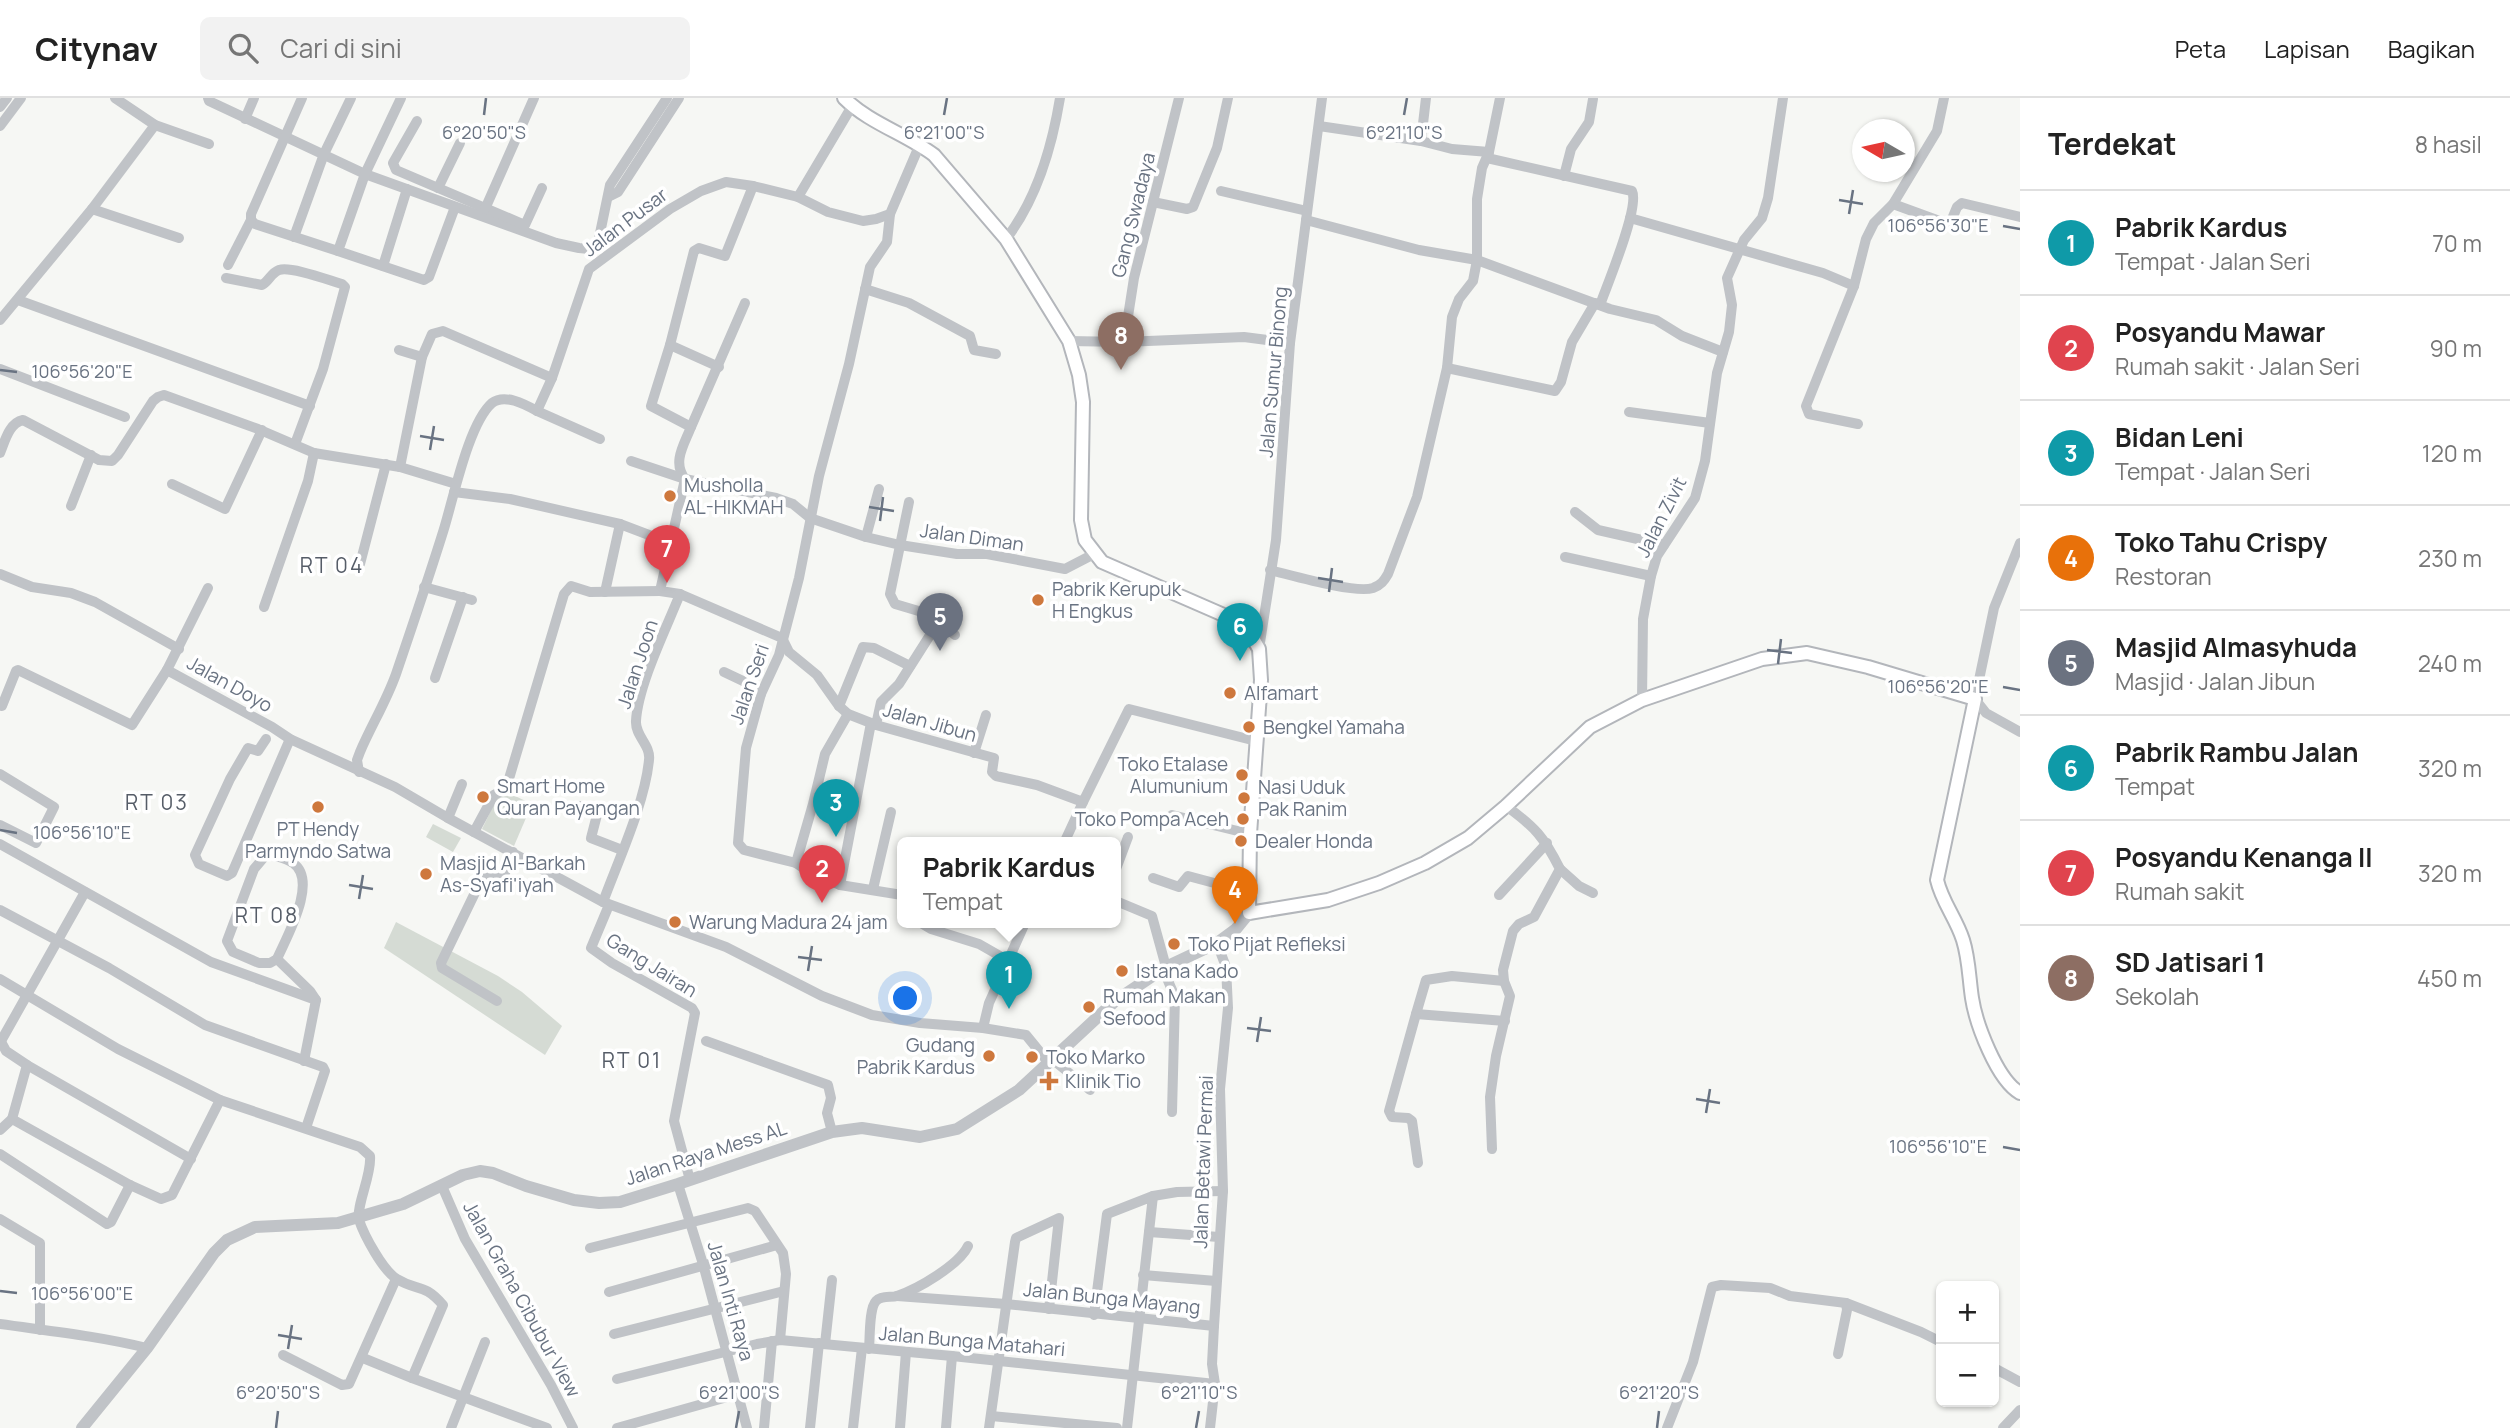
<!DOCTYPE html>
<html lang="id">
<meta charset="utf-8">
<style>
:root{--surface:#fff;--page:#f2f2f2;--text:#222;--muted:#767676;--line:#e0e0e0;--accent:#0b8043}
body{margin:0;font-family:Manrope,sans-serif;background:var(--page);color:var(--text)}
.controls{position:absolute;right:21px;bottom:21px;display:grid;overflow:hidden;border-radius:10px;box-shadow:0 2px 5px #0004}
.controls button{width:63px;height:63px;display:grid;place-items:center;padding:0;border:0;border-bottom:2px solid var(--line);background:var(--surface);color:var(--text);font:35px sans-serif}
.compass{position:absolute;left:1852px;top:21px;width:63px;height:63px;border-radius:50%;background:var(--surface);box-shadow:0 2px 5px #0004;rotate:279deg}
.you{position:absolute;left:906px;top:901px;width:24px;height:24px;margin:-18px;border:5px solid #fff;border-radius:50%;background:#1a73e8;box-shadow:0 0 0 10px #1a73e833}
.badge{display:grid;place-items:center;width:46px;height:46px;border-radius:50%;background:var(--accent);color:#fff;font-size:23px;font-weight:700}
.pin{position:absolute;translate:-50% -58px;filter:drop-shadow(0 2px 4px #0008)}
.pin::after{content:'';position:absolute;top:37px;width:24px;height:21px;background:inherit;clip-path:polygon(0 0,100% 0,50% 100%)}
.popup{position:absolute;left:897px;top:739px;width:224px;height:91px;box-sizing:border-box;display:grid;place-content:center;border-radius:10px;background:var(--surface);filter:drop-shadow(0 2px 5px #0005);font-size:23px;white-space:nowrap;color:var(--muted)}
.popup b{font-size:26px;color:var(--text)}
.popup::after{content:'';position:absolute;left:50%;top:100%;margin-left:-14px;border:14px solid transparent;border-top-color:var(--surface)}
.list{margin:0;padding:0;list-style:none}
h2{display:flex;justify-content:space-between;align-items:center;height:91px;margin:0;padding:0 28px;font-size:30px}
h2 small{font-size:23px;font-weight:400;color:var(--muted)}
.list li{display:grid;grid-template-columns:46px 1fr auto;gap:21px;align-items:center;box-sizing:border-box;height:105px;padding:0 28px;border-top:2px solid var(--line)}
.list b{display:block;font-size:26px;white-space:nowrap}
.list p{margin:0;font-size:23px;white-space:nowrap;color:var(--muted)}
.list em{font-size:23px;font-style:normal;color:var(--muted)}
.icon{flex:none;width:38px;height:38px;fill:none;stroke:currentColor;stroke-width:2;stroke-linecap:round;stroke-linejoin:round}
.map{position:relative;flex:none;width:2020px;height:1330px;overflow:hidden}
header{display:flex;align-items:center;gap:42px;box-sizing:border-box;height:98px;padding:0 35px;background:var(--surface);border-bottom:2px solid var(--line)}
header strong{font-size:33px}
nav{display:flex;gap:38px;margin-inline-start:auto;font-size:24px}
.search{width:490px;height:63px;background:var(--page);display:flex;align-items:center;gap:18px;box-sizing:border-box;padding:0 24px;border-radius:10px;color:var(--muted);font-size:26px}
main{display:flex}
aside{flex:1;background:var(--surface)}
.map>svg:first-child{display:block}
.green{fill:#d5dbd4}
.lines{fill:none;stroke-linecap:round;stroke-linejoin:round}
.secondary-casing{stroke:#b3b6bb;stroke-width:16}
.minor{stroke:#c0c3c7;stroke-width:10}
.tertiary{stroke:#c0c3c7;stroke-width:12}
.secondary{stroke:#fff;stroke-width:12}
.ticks{fill:none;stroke:#697382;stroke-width:2.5}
.poi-dot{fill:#ce783d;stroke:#fff;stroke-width:2.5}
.labels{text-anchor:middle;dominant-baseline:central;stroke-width:7;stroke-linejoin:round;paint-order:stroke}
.street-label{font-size:19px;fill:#697382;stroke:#fff}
.poi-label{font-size:19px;fill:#697382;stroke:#fff;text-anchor:start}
.neighbourhood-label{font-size:21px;letter-spacing:2px;fill:#565d68;stroke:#fff}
.ticks-label{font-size:18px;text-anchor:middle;fill:#697382;stroke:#fff;stroke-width:7;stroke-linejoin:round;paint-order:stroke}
</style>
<header>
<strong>Citynav</strong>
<div class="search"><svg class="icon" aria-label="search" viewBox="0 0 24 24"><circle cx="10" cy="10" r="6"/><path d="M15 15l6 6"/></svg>Cari di sini</div>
<nav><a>Peta</a><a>Lapisan</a><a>Bagikan</a></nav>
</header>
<main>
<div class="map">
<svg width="2020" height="1330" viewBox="0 0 2020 1330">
<rect width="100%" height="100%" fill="#f6f7f4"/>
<g class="green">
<polygon points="513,697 532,706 514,748 482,731 498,698"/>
<polygon points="433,726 461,740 453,754 426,739"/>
<polygon points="396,824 498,878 522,894 562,928 545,957 384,850"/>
</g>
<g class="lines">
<g class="secondary-casing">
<path id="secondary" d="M844,0C869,25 906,36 934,57L1006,141L1069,243L1079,277L1083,304L1081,422L1085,442L1102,464L1226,518L1250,535L1259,551L1261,582L1250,736L1249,815L1328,802L1379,785L1425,765L1468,740L1506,708L1590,629L1642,602L1762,561L1807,555L1868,569L1975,601L1937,782C1942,804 1956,820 1963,842C1969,861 1969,880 1972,900C1976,926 1997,982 2020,995"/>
</g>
<g class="minor">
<polyline points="115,0 155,27 209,46"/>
<polyline points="208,0 209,3 365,76 556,145 579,150 589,151 595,148 599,140 610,87 667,0"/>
<polyline points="302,0 251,116 251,122 255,126 338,153"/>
<polyline points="401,0 365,76 338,153 424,182 429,179 455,109"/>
<polyline points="0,9 7,0"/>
<polyline points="245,21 254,0"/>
<polyline points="417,23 393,65 396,72 525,127 542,90"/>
<polyline points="0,28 21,0"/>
<polyline points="1319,28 1421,43 1452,51 1489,54"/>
<polyline points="1421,43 1426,0"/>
<path d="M1487,60L1632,93C1640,109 1607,187 1600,207"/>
<polyline points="1564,78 1571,51 1589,24 1593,1"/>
<path d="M753,88L725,158L699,150L694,153L670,247L651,308L691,329C684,347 672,364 685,381L660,493L680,496L782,540L789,554L817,577L839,608L848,616L876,627L994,660L992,674L996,678L1037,687L1083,704L1129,611L1256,643"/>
<polyline points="438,90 460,45"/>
<polyline points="1221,93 1307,113"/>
<polyline points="608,99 618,94 679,0"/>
<polyline points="798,99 852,8"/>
<polyline points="1153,104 1187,111 1193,109 1217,50 1228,0"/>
<polyline points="1893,106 1945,125 1952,121 1957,109 1962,105 2020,119"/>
<polyline points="92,111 179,140"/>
<polyline points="485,111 534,0"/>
<polyline points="890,116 887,144 870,169 849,266 819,378 799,480 779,557 761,596 746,650 738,745 744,752 796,765 811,775 840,787 902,797"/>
<polyline points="1630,120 1823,175 1854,188"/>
<polyline points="1306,122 1419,152 1477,162 1610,211 1656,222 1682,238 1723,254"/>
<polyline points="294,139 324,56 351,0"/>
<path d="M1006,141C1037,101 1052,49 1060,0"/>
<polyline points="228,167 251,122"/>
<polyline points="383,168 407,91"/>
<path d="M226,180L262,187C269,183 271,175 279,172C291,168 328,182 342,186L345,189L323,271L295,346"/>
<polyline points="865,191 909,205 970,238 974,252 996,256"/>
<polyline points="18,202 310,308"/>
<polyline points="0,222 92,111 155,27"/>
<polyline points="1069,243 1124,244 1244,239 1290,245"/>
<polyline points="1124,244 1134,180 1179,0"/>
<polyline points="670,247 719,269"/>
<polyline points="399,252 422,259 432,236 443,233 552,280"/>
<polyline points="1447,270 1555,293 1561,284 1572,244 1595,205"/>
<polyline points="0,271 125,319"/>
<polyline points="537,313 600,341"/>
<polyline points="1629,314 1710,325"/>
<polyline points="1858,326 1809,316 1806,308 1854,188 1866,141 1874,125 1893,106 1937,33 1944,0"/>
<polyline points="691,329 745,205"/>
<path d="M0,355C5,343 9,325 23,322L99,362L112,363L118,357L153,303L158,299L164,297L258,331L314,355L400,369L456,386"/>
<polyline points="631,363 685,381 776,400 793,406 810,420 866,439 900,447 957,456 987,456 1065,471 1094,456"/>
<polyline points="400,369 422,259"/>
<polyline points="172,386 225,411 262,332"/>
<polyline points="454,394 510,401 620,426 670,445"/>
<polyline points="909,404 890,496 895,506 932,517 955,537"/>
<polyline points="71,408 91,357"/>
<polyline points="1575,414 1598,432 1664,447"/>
<polyline points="866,439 879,391"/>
<polyline points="2020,445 1994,510 1975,601 1986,615 2020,634"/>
<polyline points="1565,459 1651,478"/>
<polyline points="360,466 386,366"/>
<path d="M1270,472C1291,477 1355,496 1373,490C1381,487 1384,483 1388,476L1417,399L1447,270L1452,219L1459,201L1473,183L1477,162V101L1482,70L1489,54L1500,0"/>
<polyline points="0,476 32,489 71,495 95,504 179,551"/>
<polyline points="424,489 472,502"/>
<polyline points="208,490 167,572 272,629 290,641 395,689 448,720 603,804 726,849 822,898 872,917 920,925 983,930 1026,937 1048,964"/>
<polyline points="605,494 620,426"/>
<polyline points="264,509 308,383 314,355"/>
<polyline points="1259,551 1276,442 1290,245 1322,0"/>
<polyline points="724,574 743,583 761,596"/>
<polyline points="435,580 463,499"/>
<polyline points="1642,602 1643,521 1651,478 1657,458 1695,400 1705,363 1717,275 1729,234 1732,207 1727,180 1744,142 1762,120 1768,100 1783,0"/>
<polyline points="2,608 16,573 18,572 132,627 167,572"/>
<polyline points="839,608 863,549 874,550 910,568"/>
<polyline points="876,627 881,604 899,586 939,523"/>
<polyline points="266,641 258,653 248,650 230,681 195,757 199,766 227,778 232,775 290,641"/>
<polyline points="974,655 986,617"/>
<path d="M359,674L357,662L360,654C371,628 386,604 396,576C412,529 428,482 443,434C453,403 468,326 492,305C505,295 526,307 537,313L552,280L589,171L670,111L701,93L726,84L753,88L798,99L828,114L863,123L876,121L890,116L920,46"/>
<polyline points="0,676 54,709 36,745 0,727"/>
<polyline points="580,708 598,713 591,740 622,752"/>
<polyline points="1172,717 1250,736"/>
<polyline points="448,720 462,686"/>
<polyline points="474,734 494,697 505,691 508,684 564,496 571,488 590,494 660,493"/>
<polyline points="1064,745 1083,704"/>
<polyline points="0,746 211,864 316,902"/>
<path d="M273,757C279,759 288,761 293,765C319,783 286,840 277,861L270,865H259L233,854L227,843L254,771L265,758Z"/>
<polyline points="796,765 813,706 825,656 848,616"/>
<polyline points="1116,771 1128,739"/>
<polyline points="1560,771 1579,788 1593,795"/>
<polyline points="1153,780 1179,789 1188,778 1248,794"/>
<polyline points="840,787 871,625"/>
<polyline points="873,791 891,714"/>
<polyline points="1499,797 1547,745"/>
<polyline points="1116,803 1152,818 1166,869"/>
<path d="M603,804C618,763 645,705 649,662C651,647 635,638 636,623C638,587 666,531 680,496"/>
<polyline points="609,807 591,850 612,865 692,910 695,915 674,1023 690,1082"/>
<polyline points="0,812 109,870 205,927 323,969 325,973 306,1030"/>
<polyline points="921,825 931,831 979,846 1007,862"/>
<polyline points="277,861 310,893 316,902 304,963"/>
<polyline points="1163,871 1175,899 1172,1014"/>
<path d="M0,881L118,951L220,1002L360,1049L370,1058C372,1077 356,1107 359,1122C364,1137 383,1173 397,1181C418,1194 423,1184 443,1207L412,1280L547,1330"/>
<polyline points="1504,883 1452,878 1426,882 1416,916 1505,923"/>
<polyline points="497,903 442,870 441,865 485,774 503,780 513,754"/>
<polyline points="1416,916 1389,1013 1392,1019 1408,1020 1412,1023 1418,1065"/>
<polyline points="983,930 989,905 1025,825"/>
<polyline points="0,942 6,953 27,967 191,1061"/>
<polyline points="1,943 85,794"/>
<polyline points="706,943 828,987 831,1000 827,1015 832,1034"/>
<polyline points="1052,961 1090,992"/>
<polyline points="12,1021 130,1087 161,1101 172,1097 220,1002"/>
<polyline points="0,1032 12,1021 27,967"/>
<path d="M1492,1051L1490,999L1496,958L1510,898L1504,883L1503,872L1513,833L1519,826L1534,819L1560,771C1544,739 1535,729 1506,708"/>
<polyline points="0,1056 107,1126 111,1124 130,1087"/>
<polyline points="678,1086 703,1166 747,1330"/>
<polyline points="442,1088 465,1141 551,1287 573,1330"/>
<polyline points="1153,1098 1177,1094 1223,1093"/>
<polyline points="0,1121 40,1145 40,1232"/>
<polyline points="1149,1134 1219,1139"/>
<polyline points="590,1150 748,1110 755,1113 783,1155 786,1176 780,1242"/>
<polyline points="1143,1177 1216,1183"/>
<polyline points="609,1194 777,1147"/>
<polyline points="897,1198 1006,1206 1214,1228"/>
<polyline points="1094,1217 1107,1116 1153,1098 1127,1330"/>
<path d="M0,1226C49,1233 98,1238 147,1250"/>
<polyline points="614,1236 784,1193"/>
<polyline points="825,1246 832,1182"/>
<path d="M869,1251C870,1240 869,1210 876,1203C882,1197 891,1200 897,1198C918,1191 959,1167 968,1148"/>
<polyline points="1838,1256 1847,1212 1846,1205"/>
<polyline points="283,1257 342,1287 349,1286 396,1181"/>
<polyline points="363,1260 412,1280"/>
<polyline points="1994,1270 2020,1284"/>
<polyline points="617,1281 757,1246 780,1242 952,1258 1215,1286"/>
<polyline points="991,1318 1117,1330"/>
<polyline points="451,1330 485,1244"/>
<polyline points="617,1330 738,1296"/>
<polyline points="764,1330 772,1243"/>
<polyline points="810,1330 819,1245"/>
<polyline points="853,1330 862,1250"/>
<polyline points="900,1330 906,1254"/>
<polyline points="946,1330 952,1258"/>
<polyline points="989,1330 1015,1144 1016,1140 1059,1120 1049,1211"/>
<polyline points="1210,1330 1215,1286 1212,1266 1214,1228 1223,1093 1220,991 1228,910 1226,869 1217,845"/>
<polyline points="1667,1330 1693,1264 1712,1189 1721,1187 1770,1190 1790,1198 1846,1205 1921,1234 1941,1244"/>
<polyline points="2003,1330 2020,1312"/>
</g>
<polyline class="tertiary" points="82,1330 147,1250 214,1155 227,1142 255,1129 338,1125 403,1106 463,1077 480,1073 493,1075 526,1088 574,1102 599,1105 620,1104 678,1086 832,1034 862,1030 920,1039 957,1031 1019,992 1115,903 1166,869 1217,845 1236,831 1249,815"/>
<use href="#secondary" class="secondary"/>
</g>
<path class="ticks" d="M484,17L486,0M944,17L947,0M1404,17L1407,0M1839,102L1863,106M1849,116L1853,92M2003,128L2020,131M0,272L17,274M420,338L444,342M430,352L434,328M869,409L894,413M880,423L883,399M1318,480L1343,484M1329,494L1332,470M1767,552L1792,555M1778,566L1781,541M2003,589L2020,592M0,732L17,735M349,787L373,791M359,801L363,777M798,859L822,862M808,873L812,848M1247,930L1271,933M1257,944L1261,919M1696,1001L1720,1005M1706,1015L1710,991M2003,1049L2020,1052M0,1193L17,1195M278,1237L302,1241M288,1251L292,1227M276,1330L278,1313M736,1330L739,1313M1196,1330L1199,1313M1657,1330L1659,1313"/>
<g class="poi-dot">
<circle cx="670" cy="398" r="7"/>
<circle cx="1038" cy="502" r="7"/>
<circle cx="1230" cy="595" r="7"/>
<circle cx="1249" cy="629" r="7"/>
<circle cx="1242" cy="677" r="7"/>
<circle cx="483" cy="699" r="7"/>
<circle cx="1244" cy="700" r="7"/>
<circle cx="318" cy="709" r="7"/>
<circle cx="1243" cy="721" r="7"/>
<circle cx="1241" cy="743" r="7"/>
<circle cx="426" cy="776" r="7"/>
<circle cx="675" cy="824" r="7"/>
<circle cx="1174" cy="846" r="7"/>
<circle cx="1122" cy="873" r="7"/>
<circle cx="1089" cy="909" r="7"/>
<circle cx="989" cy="958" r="7"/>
<circle cx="1032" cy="959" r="7"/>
<path d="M1045.5 972.5h7v7h7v7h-7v7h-7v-7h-7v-7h7z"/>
</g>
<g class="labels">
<g class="street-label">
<text transform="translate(1133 117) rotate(-76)">Gang Swadaya</text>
<text transform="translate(625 124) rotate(-37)">Jalan Pusar</text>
<text transform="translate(1273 274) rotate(-85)">Jalan Sumur Binong</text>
<text transform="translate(1661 419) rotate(-63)">Jalan Zivit</text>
<text transform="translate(972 439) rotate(8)">Jalan Diman</text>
<text transform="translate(637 566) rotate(-72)">Jalan Joon</text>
<text transform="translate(230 586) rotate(29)">Jalan Doyo</text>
<text transform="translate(749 586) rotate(-71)">Jalan Seri</text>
<text transform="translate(930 624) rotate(16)">Jalan Jibun</text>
<text transform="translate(652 867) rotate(32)">Gang Jairan</text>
<text transform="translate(706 1055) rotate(-18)">Jalan Raya Mess AL</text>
<text transform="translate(1203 1064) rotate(-88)">Jalan Betawi Permai</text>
<text transform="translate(1112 1200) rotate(6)">Jalan Bunga Mayang</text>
<text transform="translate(522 1201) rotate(61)">Jalan Graha Cibubur View</text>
<text transform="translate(731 1203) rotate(74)">Jalan Inti Raya</text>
<text transform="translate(972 1243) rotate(5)">Jalan Bunga Matahari</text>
</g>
<g class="poi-label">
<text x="684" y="387">Musholla<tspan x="684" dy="22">AL-HIKMAH</tspan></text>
<text x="1052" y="491">Pabrik Kerupuk<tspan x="1052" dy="22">H Engkus</tspan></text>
<text x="1244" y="595">Alfamart</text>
<text x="1263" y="629">Bengkel Yamaha</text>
<text x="1228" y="666" text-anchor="end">Toko Etalase<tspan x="1228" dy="22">Alumunium</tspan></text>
<text x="497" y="688">Smart Home<tspan x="497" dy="22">Quran Payangan</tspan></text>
<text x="1258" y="689">Nasi Uduk<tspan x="1258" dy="22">Pak Ranim</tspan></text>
<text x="1229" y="721" text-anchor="end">Toko Pompa Aceh</text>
<text x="318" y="731" text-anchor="middle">PT Hendy<tspan x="318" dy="22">Parmyndo Satwa</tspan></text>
<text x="1255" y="743">Dealer Honda</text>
<text x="440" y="765">Masjid Al-Barkah<tspan x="440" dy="22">As-Syafi'iyah</tspan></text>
<text x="689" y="824">Warung Madura 24 jam</text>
<text x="1188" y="846">Toko Pijat Refleksi</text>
<text x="1136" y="873">Istana Kado</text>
<text x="1103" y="898">Rumah Makan<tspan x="1103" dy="22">Sefood</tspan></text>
<text x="975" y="947" text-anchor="end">Gudang<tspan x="975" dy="22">Pabrik Kardus</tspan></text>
<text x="1046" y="959">Toko Marko</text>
<text x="1065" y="983">Klinik Tio</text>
</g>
<g class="neighbourhood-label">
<text x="332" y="467">RT 04</text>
<text x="157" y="704">RT 03</text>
<text x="267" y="817">RT 08</text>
<text x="632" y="962">RT 01</text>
</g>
</g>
<g class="ticks-label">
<text x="484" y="41">6°20'50"S</text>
<text x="944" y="41">6°21'00"S</text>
<text x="1404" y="41">6°21'10"S</text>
<text x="1938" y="134">106°56'30"E</text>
<text x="82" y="280">106°56'20"E</text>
<text x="1938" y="595">106°56'20"E</text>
<text x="82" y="741">106°56'10"E</text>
<text x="1938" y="1055">106°56'10"E</text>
<text x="82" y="1202">106°56'00"E</text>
<text x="278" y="1301">6°20'50"S</text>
<text x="739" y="1301">6°21'00"S</text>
<text x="1199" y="1301">6°21'10"S</text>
<text x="1659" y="1301">6°21'20"S</text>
</g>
</svg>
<div class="controls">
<button>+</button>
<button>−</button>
</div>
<svg class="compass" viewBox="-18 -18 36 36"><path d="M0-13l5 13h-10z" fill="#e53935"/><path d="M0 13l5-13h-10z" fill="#767676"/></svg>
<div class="you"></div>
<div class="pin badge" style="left:1009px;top:911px;background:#0f9aa8">1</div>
<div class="popup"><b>Pabrik Kardus</b>Tempat</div>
<div class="pin badge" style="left:822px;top:805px;background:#e0444e">2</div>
<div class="pin badge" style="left:836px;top:739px;background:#0f9aa8">3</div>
<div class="pin badge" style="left:1235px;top:826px;background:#e8710a">4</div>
<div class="pin badge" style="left:940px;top:553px;background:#6b7280">5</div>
<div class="pin badge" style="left:1240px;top:563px;background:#0f9aa8">6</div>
<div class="pin badge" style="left:667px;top:485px;background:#e0444e">7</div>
<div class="pin badge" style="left:1121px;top:272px;background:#8d6e63">8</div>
</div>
<aside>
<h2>Terdekat<small>8 hasil</small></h2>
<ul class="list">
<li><span class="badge" style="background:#0f9aa8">1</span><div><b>Pabrik Kardus</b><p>Tempat · Jalan Seri</p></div><em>70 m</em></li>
<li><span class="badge" style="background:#e0444e">2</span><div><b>Posyandu Mawar</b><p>Rumah sakit · Jalan Seri</p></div><em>90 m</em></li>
<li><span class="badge" style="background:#0f9aa8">3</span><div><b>Bidan Leni</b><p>Tempat · Jalan Seri</p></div><em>120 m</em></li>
<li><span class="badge" style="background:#e8710a">4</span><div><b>Toko Tahu Crispy</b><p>Restoran</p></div><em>230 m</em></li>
<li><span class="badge" style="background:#6b7280">5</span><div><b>Masjid Almasyhuda</b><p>Masjid · Jalan Jibun</p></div><em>240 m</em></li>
<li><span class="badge" style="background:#0f9aa8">6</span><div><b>Pabrik Rambu Jalan</b><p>Tempat</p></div><em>320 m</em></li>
<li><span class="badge" style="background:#e0444e">7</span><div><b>Posyandu Kenanga II</b><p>Rumah sakit</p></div><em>320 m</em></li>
<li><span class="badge" style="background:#8d6e63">8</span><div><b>SD Jatisari 1</b><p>Sekolah</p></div><em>450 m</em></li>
</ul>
</aside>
</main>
